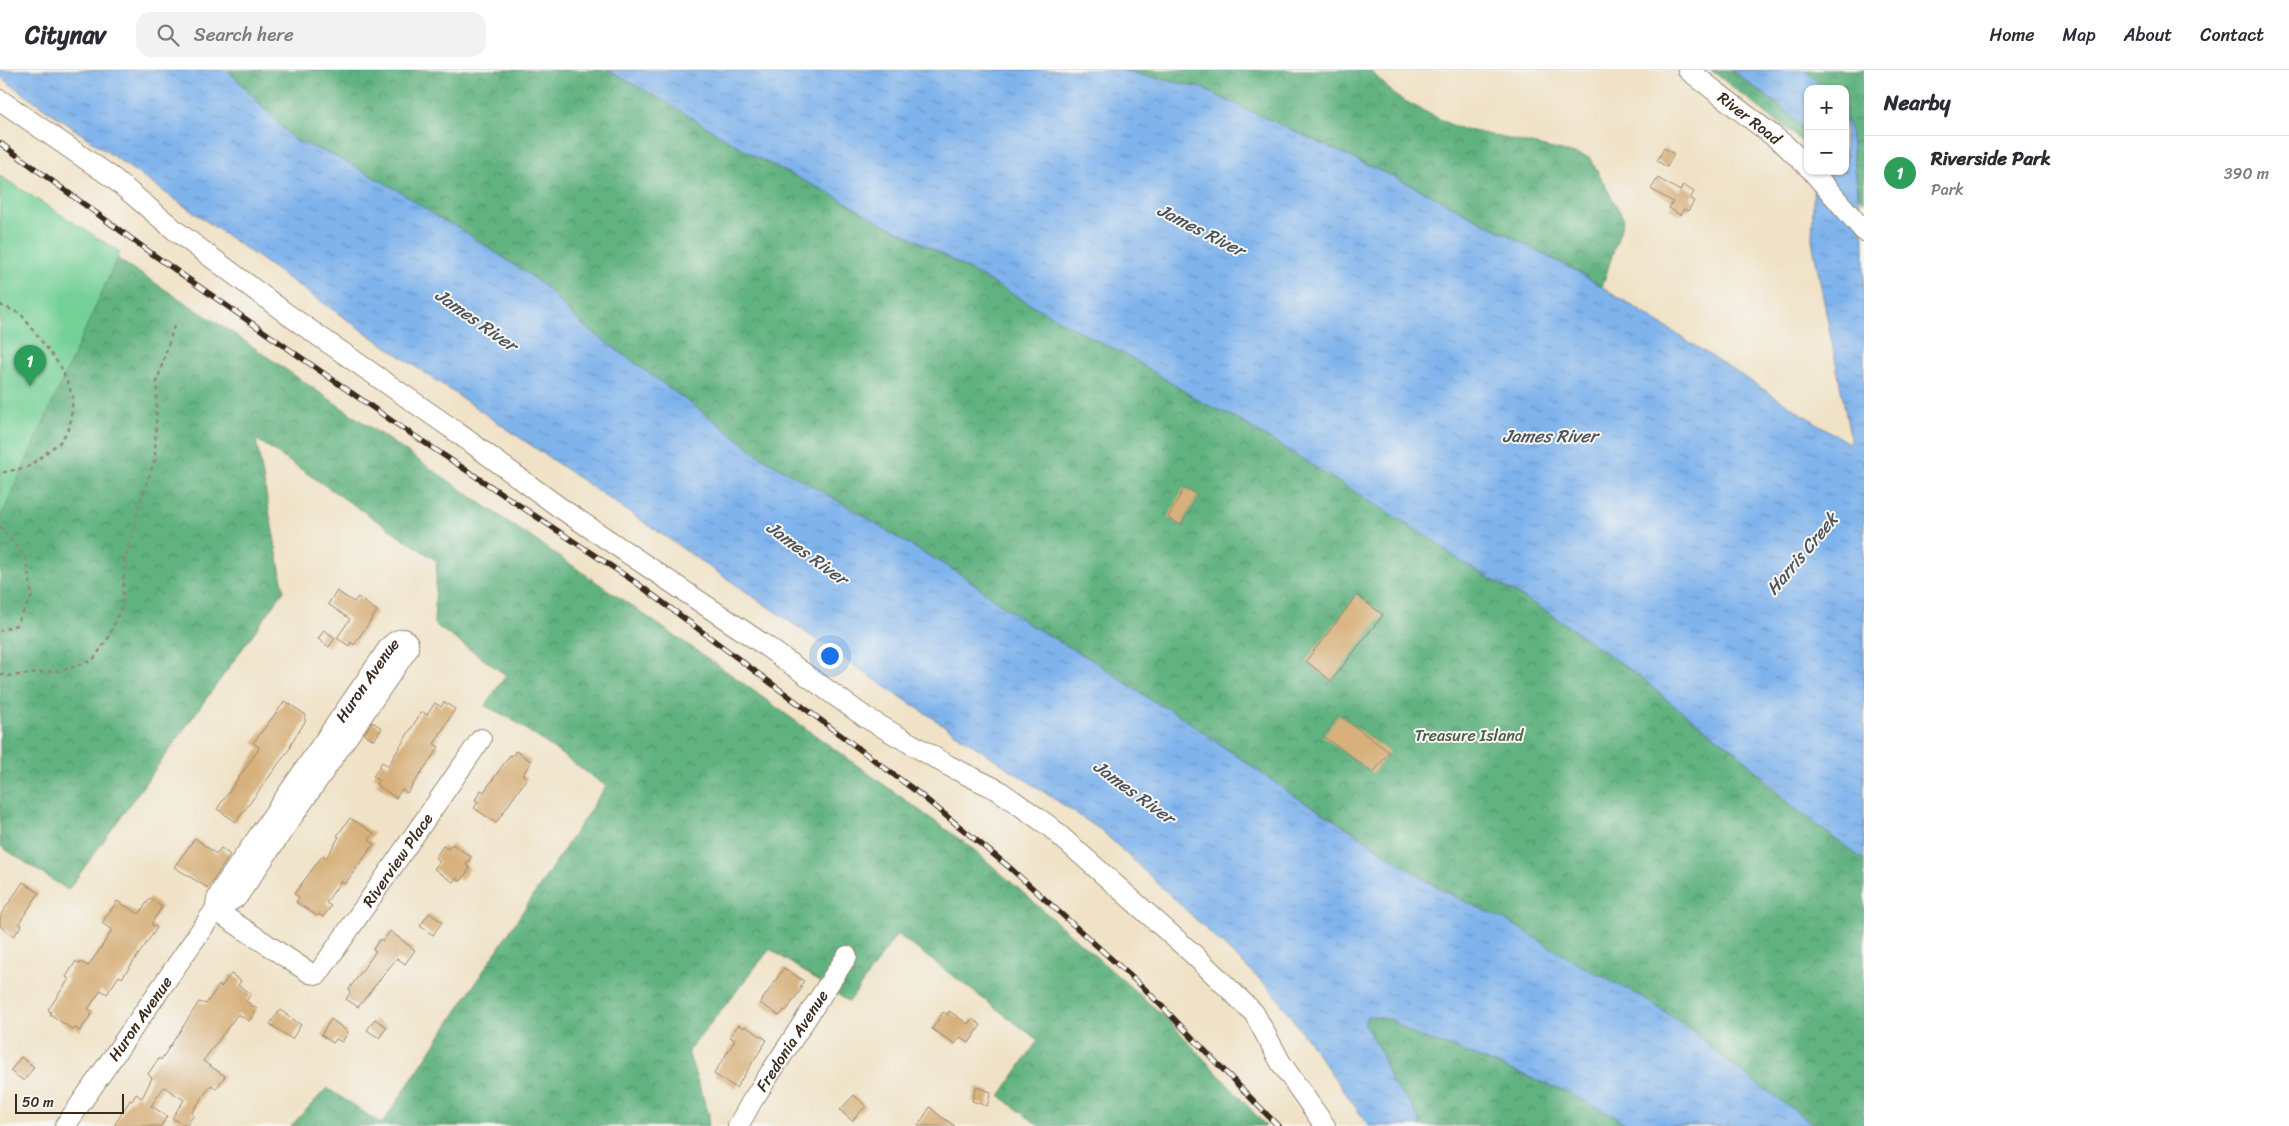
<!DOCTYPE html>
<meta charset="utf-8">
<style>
:root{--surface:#fff;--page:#f2f2f3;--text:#2b2b33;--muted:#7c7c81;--line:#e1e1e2;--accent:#db2777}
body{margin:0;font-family:Sriracha,sans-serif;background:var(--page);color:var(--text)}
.controls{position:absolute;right:15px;top:15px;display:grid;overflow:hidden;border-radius:10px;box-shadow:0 1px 4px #0004}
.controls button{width:45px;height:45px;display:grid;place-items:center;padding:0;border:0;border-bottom:1px solid var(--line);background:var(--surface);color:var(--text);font:25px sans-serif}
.scale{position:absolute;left:15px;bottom:12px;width:109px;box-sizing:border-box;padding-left:5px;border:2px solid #3b2a1e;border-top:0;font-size:14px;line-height:18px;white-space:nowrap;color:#3b2a1e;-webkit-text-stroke:4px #f6f6f2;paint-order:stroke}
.you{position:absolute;left:829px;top:585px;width:18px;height:18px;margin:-12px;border:4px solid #fff;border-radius:50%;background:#1a73e8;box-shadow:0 0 0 8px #1a73e833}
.badge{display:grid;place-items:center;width:32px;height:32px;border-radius:50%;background:var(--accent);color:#fff;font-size:16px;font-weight:700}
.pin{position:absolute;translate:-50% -41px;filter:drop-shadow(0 1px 2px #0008)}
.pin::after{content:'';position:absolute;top:26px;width:18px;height:15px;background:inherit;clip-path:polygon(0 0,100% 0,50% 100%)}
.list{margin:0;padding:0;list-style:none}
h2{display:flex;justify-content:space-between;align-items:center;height:65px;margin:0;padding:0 20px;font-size:21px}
h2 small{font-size:16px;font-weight:400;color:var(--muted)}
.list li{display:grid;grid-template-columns:32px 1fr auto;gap:15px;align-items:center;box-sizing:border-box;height:75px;padding:0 20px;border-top:1px solid var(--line)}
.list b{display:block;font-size:19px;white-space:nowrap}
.list p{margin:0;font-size:16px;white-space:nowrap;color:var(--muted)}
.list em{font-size:16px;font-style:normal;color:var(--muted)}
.icon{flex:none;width:28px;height:28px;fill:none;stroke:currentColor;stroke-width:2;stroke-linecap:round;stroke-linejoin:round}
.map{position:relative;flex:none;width:1864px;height:1056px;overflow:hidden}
header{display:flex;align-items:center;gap:30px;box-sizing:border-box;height:70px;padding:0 25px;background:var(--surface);border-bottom:1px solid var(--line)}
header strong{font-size:24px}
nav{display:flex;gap:28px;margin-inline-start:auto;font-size:18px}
.search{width:350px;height:45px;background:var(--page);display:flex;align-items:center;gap:12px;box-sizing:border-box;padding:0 18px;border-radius:15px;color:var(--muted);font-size:19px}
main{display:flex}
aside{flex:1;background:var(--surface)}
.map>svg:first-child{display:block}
.forest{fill:url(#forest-crowns);stroke:#4e6e4f}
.park{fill:#75d097;stroke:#587d5a}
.water{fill:url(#water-ripples);stroke:#5d6e85}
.building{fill:#d7b07c}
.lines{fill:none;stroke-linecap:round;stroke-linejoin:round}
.minor-casing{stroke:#968672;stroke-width:22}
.path{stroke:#968672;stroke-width:2.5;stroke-dasharray:4 4;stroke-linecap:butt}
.minor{stroke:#fff;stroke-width:20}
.rail-casing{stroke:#3b2a1e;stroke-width:5.5}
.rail{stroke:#f6f6f2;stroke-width:4;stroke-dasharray:11;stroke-linecap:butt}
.labels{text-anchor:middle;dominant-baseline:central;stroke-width:4;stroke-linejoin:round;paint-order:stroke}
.street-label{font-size:16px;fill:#3b2a1e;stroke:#f6f6f2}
.park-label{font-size:16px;fill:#4c5c42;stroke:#f6f6f2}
.water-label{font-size:18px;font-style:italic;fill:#4f535c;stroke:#f6f6f2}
</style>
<header>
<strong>Citynav</strong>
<div class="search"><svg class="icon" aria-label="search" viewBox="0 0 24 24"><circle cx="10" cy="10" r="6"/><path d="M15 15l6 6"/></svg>Search here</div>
<nav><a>Home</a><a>Map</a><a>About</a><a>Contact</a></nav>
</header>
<main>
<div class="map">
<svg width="1864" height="1056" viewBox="0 0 1864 1056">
<defs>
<pattern id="forest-crowns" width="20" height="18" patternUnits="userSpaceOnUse" patternTransform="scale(1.25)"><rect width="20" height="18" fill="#60b280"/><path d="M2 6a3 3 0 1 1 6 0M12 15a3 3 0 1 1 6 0" fill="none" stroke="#509168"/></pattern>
<pattern id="water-ripples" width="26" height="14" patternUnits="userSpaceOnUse" patternTransform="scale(1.25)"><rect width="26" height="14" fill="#7fb3ec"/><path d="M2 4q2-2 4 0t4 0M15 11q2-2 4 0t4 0" fill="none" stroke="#6992bf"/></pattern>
</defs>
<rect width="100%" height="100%" fill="#f6f6f2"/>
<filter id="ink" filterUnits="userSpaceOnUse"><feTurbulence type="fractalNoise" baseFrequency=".02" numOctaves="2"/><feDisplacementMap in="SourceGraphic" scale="10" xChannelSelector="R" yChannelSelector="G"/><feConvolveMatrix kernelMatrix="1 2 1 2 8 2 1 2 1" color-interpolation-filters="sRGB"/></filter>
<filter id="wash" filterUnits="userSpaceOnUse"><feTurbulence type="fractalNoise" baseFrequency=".0096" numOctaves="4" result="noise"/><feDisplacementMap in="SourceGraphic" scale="20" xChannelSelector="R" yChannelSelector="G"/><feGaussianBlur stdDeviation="1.12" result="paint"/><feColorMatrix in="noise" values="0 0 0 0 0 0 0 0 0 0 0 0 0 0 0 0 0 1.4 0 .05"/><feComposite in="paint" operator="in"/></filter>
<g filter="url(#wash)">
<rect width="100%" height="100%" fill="#f0e2c6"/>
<g class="forest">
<polygon points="228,0 607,0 661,28 756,87 835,126 881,153 904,163 1082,263 1128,286 1203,333 1234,347 1431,469 1460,491 1548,542 1643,609 1668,631 1738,683 1779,725 1864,790 1864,1056 1816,1056 1726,991 1690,959 1644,928 1580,895 1419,806 1354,762 1288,722 1176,643 1149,629 1097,593 1025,552 962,505 888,462 863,445 761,387 716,352 580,253 547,219 535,209 459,158 437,147 335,86 294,70"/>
<polygon points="1119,0 1370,0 1397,27 1455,57 1589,87 1624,149 1602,217 1582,204 1415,117 1201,18"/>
<polygon points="1711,0 1731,0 1789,43 1808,66 1808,76"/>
<polygon points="1805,0 1864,0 1864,132 1859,126 1850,60 1845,46 1845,19 1825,19"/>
<polygon points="0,113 237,266 719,596 972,778 1167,949 1266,1056 1039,1056 1000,1026 1038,970 897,864 849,932 770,879 688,982 709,1045 708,1056 291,1056 327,1018 382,1054 606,716 510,648 485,636 506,605 434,554 437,491 256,369 284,521 68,820 0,776"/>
<polygon points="1369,946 1392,950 1414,965 1452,977 1567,1022 1631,1056 1420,1056 1412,1035 1391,1012 1382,984 1365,955 1366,947"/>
</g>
<polygon class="park" points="0,106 120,182 0,449"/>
<g class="water">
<polygon points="0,0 228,0 294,70 335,86 401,122 437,147 459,158 535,209 547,219 580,253 716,352 761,387 863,445 888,462 962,505 1025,552 1097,593 1149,629 1176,643 1288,722 1354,762 1419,806 1443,821 1511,853 1580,895 1644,928 1690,959 1726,991 1816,1056 1631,1056 1567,1022 1452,977 1414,965 1392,950 1369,946 1366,947 1365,955 1382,984 1391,1012 1412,1035 1420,1054 1420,1056 1369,1056 1274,923 1101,760 880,613 362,260 0,7"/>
<polygon points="607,0 1119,0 1201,18 1415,117 1582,204 1848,373 1850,370 1850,365 1812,170 1814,101 1845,101 1845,46 1850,60 1864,169 1864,790 1794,738 1738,683 1668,631 1643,609 1548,542 1460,491 1431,469 1234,347 1203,333 1128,286 1082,263 904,163 881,153 835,126 756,87 661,29"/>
<polygon points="1731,0 1805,0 1825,19 1808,19 1808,66 1789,43"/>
</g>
<g id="blocks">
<g class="building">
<polygon points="1664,78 1674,84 1667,97 1657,91"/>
<polygon points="1658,108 1680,121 1683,115 1694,122 1690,129 1694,131 1688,141 1684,139 1680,145 1669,138 1673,132 1651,119"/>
<polygon points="1184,418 1198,425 1181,455 1168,448"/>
<polygon points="337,521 354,532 358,527 377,541 354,575 351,572 349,576 337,568 350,549 328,534"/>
<polygon points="1357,525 1383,545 1331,611 1306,591"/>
<polygon points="324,560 335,568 329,577 318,569"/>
<polygon points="285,631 306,645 304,648 306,650 290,676 291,677 236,752 217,739 258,680 259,677 253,673"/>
<polygon points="444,632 455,639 434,674 439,677 407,723 402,719 396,728 376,714 379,710 373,707 382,692 388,696 422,641 427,645 435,633 441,637"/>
<polygon points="1339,645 1389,682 1373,703 1323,666"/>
<polygon points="372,652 382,658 374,670 364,664"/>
<polygon points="516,681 531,691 523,705 527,708 496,753 474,738 478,732 475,730 481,720 484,722 510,685 512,686"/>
<polygon points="350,748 374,763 369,770 374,774 345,814 341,811 326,833 331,836 323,847 319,844 317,846 296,832 299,827 294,824 323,785 326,788 339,767 337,766"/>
<polygon points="195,768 216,784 221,778 230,785 208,818 174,797"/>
<polygon points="452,774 471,787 466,795 470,798 461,811 456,808 453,812 434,799 440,791 435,788 443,776 448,779"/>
<polygon points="23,812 39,823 19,853 22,855 14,866 0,856 0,846"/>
<polygon points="150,828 162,837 151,854 157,858 122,908 119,906 107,924 101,920 88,939 93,942 80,961 75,958 73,960 50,944 51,942 48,940 69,909 66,907 76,891 80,894 81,892 88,896 102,876 112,860 102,853 117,831 139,844"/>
<polygon points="429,843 442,852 433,865 420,856"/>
<polygon points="390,861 415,880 405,894 397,888 358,937 346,929 350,923 349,919 376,881 373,879 380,869 383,871"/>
<polygon points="784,898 804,911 800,916 802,918 786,941 784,940 780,946 760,933"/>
<polygon points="231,904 241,911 238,915 251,924 246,931 257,939 249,951 238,944 203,991 225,1006 216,1019 211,1015 191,1044 194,1045 186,1056 172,1048 184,1030 164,1017 151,1036 167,1046 161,1056 114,1056 130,1030 132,1031 136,1024 142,1028 152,1008 148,1004 159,988 161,990 199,932 206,934 219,915 221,917"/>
<polygon points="280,940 301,955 292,969 270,954"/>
<polygon points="949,941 968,954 972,949 981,955 969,973 960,967 955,974 932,959 943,942 947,945"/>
<polygon points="331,949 348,962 342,972 336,969 333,973 321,965"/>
<polygon points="375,949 387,957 379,968 367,960"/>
<polygon points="738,955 744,958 745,956 767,970 736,1018 714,1004 735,970 730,967"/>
<polygon points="21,987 34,997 24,1011 10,1001"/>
<polygon points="976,1017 991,1022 987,1036 972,1031"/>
<polygon points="854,1025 866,1036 852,1051 840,1040"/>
<polygon points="930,1037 939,1045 955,1056 918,1056"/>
</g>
</g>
</g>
<g filter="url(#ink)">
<use href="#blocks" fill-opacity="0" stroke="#968672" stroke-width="1"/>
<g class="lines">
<g class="minor-casing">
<g id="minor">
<path id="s1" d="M1688,0L1785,75L1808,97"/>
<polyline points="0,30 113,108 176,161 287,244 451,358 559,437 763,574 865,647 949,696 998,720 1049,756 1193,884 1254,943 1281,993 1325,1056"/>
<polyline points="1812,101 1864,161"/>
<path id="s2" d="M215,840L310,903L318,904L481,669"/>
<path id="s3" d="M65,1056L215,840L217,829L224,816L381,589C387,580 392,570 404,569L408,573V579L237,827L215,840"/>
<path id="s4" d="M738,1056L752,1031L847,886"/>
</g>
</g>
<g class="path">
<polyline points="0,235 21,244 61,297 73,327 70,357 60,372 28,397 0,403"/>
<polyline points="0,456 26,488 32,526 16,555 0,561"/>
<polyline points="0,604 8,606 64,600 93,590 109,567 122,535 125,490 143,423 155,390 157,311 174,256"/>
</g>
<use href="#minor" class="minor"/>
<g class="rail-casing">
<polyline id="rail" points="0,73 151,183 392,351 638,514 917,722 1009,797 1146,920 1278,1056"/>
</g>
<use href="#rail" class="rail"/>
</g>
</g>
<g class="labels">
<g class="street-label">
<text stroke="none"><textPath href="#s1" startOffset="78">River Road</textPath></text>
<text stroke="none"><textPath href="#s3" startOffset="540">Huron Avenue</textPath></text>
<text stroke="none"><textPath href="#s2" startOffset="261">Riverview Place</textPath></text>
<text stroke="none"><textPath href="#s3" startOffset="131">Huron Avenue</textPath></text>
<text stroke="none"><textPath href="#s4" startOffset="101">Fredonia Avenue</textPath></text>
</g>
<g class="park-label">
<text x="1469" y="665">Treasure Island</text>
</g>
<g class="water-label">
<text transform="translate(1201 160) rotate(27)">James River</text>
<text transform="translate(476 250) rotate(35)">James River</text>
<text x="1550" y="366">James River</text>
<text transform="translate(807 483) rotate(36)">James River</text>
<text transform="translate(1802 484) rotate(-50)">Harris Creek</text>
<text transform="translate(1134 722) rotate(36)">James River</text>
</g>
</g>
</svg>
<div class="controls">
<button>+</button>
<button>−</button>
</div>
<div class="scale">50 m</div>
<div class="you"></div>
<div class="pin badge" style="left:30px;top:316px;background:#2e9e5b">1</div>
</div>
<aside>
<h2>Nearby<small></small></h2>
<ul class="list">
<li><span class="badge" style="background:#2e9e5b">1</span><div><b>Riverside Park</b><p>Park</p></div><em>390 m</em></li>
</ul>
</aside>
</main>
